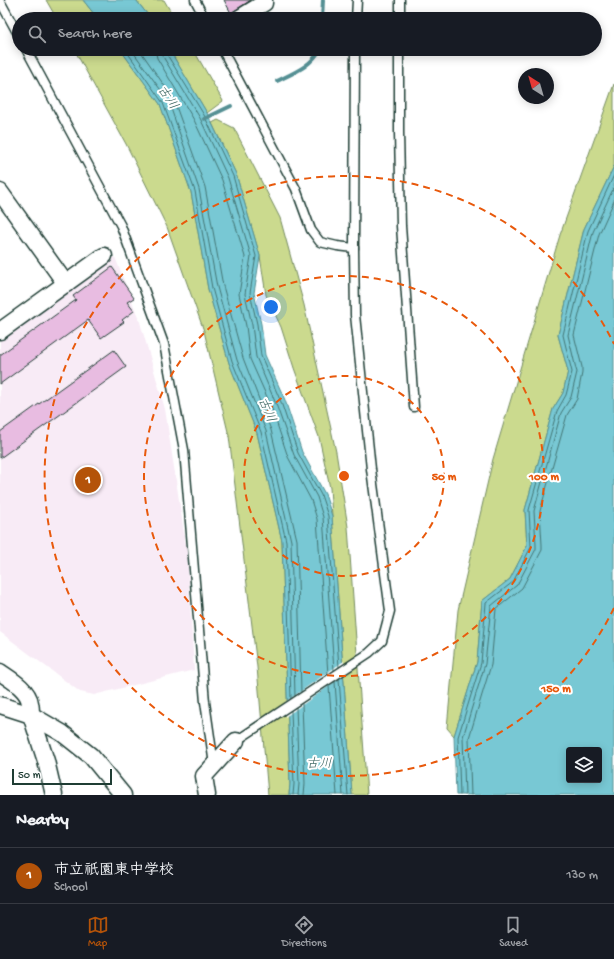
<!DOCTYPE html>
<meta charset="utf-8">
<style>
:root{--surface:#171b24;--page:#20242c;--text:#f1f3f6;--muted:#9ea1a6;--line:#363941;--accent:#b45309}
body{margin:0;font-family:"Gochi Hand","Klee One",sans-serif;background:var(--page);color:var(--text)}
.controls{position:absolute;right:12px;bottom:12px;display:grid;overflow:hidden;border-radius:4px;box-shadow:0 2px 10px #0003}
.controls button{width:36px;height:36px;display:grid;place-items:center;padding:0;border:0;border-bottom:1px solid var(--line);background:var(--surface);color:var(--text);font:20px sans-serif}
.compass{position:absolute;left:518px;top:68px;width:36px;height:36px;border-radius:50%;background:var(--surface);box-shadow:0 2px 10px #0003;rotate:323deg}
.scale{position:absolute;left:12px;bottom:10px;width:100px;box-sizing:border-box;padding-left:4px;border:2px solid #1f3d34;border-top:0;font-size:11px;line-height:14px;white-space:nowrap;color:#1f3d34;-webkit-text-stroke:3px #fff;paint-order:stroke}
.you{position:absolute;left:271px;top:307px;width:14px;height:14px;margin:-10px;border:3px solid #fff;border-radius:50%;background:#1a73e8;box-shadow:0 0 0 6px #1a73e833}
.badge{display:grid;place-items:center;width:26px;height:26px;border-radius:50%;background:var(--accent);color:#fff;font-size:13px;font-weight:700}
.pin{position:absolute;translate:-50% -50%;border:2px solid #fff;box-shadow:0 1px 4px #0006}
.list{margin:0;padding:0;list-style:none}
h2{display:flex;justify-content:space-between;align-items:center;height:52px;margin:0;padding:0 16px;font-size:17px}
h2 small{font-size:13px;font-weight:400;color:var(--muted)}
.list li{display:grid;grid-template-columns:26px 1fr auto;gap:12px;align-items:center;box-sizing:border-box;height:56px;padding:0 16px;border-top:1px solid var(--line)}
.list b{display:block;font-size:15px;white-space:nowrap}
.list p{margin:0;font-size:13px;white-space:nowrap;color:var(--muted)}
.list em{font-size:13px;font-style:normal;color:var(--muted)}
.icon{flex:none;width:22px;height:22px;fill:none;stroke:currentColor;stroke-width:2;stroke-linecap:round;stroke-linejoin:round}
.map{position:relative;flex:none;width:614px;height:795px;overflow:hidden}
.search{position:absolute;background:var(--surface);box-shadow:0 2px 10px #0003;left:12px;right:12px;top:12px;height:44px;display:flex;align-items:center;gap:10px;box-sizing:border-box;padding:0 14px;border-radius:22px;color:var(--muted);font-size:15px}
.sheet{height:108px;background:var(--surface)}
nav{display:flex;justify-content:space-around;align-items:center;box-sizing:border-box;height:56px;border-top:1px solid var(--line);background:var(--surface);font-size:11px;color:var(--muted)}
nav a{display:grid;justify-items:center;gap:2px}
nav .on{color:var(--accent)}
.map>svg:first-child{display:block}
.built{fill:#f8ebf6}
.green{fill:#cbda8e;stroke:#758c61}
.water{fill:#78c8d4;stroke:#549094;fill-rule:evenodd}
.pier{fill:#fff}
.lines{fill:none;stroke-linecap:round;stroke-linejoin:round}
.shore{stroke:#437574;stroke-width:1}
.stream{stroke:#549094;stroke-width:4}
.building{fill:#e8bce1;stroke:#1f3d34}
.service-casing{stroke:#1f3d34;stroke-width:11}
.minor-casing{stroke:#1f3d34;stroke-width:19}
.service{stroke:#fff;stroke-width:8}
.minor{stroke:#fff;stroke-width:16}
.ring{fill:none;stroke:#e8590c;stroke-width:2;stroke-dasharray:7 5}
.labels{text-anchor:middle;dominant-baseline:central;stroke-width:4;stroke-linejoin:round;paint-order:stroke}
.water-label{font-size:13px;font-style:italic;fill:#35605c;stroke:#fff}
.centre{fill:#e8590c;stroke:#fff;stroke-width:2}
.ring-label{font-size:12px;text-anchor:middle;font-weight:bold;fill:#e8590c;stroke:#fff;stroke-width:4;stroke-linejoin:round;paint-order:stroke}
</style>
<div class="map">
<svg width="614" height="795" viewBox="0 0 614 795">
<rect width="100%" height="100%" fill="#fff"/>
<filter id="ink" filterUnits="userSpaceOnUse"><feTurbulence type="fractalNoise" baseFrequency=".025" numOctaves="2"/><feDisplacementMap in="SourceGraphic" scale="8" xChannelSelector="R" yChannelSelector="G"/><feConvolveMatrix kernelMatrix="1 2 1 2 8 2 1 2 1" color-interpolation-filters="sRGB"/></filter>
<g filter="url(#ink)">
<polygon class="built" points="115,257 140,322 165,409 187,552 194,670 94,695 80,692 0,632 0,340"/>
<g class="green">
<polygon points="46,0 83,0 98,19 57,19"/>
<polygon points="136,0 164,0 175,19 151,19"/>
<polygon points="74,49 120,49 160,104 191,192 208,289 229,363 257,433 282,541 290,784 289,795 268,795 257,667 229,436 204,331 167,227 126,144"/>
<polygon points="169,49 193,49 223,101 207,113"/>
<polygon points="614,84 614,166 584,229 558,335 568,371 563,393 553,409 525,510 527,546 510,579 482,601 477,662 454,736 447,728 458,610 493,459 560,235"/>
<polygon points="218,120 234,128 280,218 304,305 336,452 348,527 367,795 352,795 330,488 319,437 294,368 281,327 266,295 260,256 236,174 212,123"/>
</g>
<g class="water">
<polygon points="83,0 136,0 151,19 98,19"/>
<polygon points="120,49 169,49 207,113 236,174 260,256 254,293 261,324 265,355 285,400 302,452 325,494 332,516 352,795 289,795 290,784 282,541 257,433 229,363 208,289 191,192 160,104"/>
<path d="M614,166V795H456L454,736L477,662L482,601L510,579L527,546L525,510L553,409L563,393L568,371L558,335L584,229ZM569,750H599V780H569Z"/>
</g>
<polygon class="pier" points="344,661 345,675 285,717 285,702"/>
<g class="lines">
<g class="shore">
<polyline points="125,49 163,103 195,191 212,288 232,361 261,432 286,541 291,699"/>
<polyline points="131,49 168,100 199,189 217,287 237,360 266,431 291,541 295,696"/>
<polyline points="139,49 173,98 205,187 223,286 243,358 271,430 297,540 301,692"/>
<polyline points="155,49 157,58 194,120 222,180 245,257 239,294 246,326 250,359 271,406 288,457 311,500 317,519 328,674"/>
<polyline points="161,49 162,55 200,118 228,178 251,256 245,294 252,325 256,357 276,404 294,455 317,497 323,517 334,670"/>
<polyline points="166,49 166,53 204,115 233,176 256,256 250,293 257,324 261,356 281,402 298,453 321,495 328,516 339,667"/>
<polyline points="339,679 348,795"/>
<polyline points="335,682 343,795"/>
<polyline points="329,686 337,795"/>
<polyline points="302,704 305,784 304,795"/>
<polyline points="296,707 299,784 298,795"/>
<polyline points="291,711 294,784 293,795"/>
<polyline points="460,795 458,737 481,663 486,603 513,582 531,547 529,510 557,411 566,395 572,372 563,335 588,231 614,175"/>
<polyline points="465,795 463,737 485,664 491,606 517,585 536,549 536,545 534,511 561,413 571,397 577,372 576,369 568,335 593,232 614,187"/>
<polyline points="471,795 469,738 491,665 496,609 522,588 542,550 542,545 540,511 567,415 577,399 582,373 582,367 574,335 599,234 614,201"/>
</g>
<g class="stream">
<polyline points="322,19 323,0"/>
<path d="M277,81C293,73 312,66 320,49"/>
<polyline points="204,119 231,106"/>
</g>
</g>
<g class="building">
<polygon points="224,0 251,0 231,13"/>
<polygon points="112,267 134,298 127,302 134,311 122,320 124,322 101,338 88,320 0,384 0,355 76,300 73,296"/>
<polygon points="114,350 126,367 0,458 0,432"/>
</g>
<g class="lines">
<g class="service-casing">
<g id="service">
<polyline points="195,0 205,19"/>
<polyline points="0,1 19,36"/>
<polyline points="356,19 357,0"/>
<polyline points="400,19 400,0"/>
<polyline points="26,49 121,226 164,344 184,450 205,702 214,765"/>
<polyline points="222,49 296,189 311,230 320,242 337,246 354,248"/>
<polyline points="399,49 399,132 401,226 414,407"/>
<polyline points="236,741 369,653 382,641 390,611 371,469 355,315 354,248 355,49"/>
</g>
</g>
<g class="minor-casing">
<g id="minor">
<polyline points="238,19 264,3 264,0"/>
<polyline points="0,192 66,284"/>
<polyline points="0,331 104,256"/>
<path d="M0,672C10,679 28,689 30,703C31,707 31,711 31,715L62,733L91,756L123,795"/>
<polyline points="0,705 31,715 46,761 54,795"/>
<polyline points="207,795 204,776 236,741"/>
</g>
</g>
<use href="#service" class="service"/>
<use href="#minor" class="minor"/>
</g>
</g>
<g class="ring">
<circle cx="344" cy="476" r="100"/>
<circle cx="344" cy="476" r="200"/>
<path d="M614 608A300 300 0 1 1 614 344"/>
</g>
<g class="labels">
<g class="water-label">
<text transform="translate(167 98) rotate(57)">古川</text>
<text transform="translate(266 410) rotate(68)">古川</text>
<text x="319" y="764">古川</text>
</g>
</g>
<circle cx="344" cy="476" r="6" class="centre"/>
<g class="ring-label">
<text x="444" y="480">50 m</text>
<text x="544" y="480">100 m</text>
<text x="556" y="692">150 m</text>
</g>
</svg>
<div class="controls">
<button><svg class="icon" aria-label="layers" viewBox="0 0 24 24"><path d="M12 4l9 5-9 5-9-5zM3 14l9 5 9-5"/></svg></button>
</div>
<svg class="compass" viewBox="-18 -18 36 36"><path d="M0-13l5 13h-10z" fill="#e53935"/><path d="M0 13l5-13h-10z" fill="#9ea1a6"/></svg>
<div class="scale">50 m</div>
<div class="you"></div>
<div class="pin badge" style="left:88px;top:480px">1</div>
<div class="search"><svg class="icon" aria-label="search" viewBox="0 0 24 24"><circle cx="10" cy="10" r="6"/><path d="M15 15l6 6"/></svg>Search here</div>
</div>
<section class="sheet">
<h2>Nearby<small></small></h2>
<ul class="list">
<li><span class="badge">1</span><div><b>市立祇園東中学校</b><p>School</p></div><em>130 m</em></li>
</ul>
</section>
<nav>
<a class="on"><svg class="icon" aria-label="map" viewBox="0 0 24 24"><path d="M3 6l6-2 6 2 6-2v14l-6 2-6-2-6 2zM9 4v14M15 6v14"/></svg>Map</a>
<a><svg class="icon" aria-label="directions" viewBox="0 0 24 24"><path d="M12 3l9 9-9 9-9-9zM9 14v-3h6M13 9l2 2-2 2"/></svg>Directions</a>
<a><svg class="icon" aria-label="saved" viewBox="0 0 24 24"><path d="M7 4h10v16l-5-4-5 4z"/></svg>Saved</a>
</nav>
